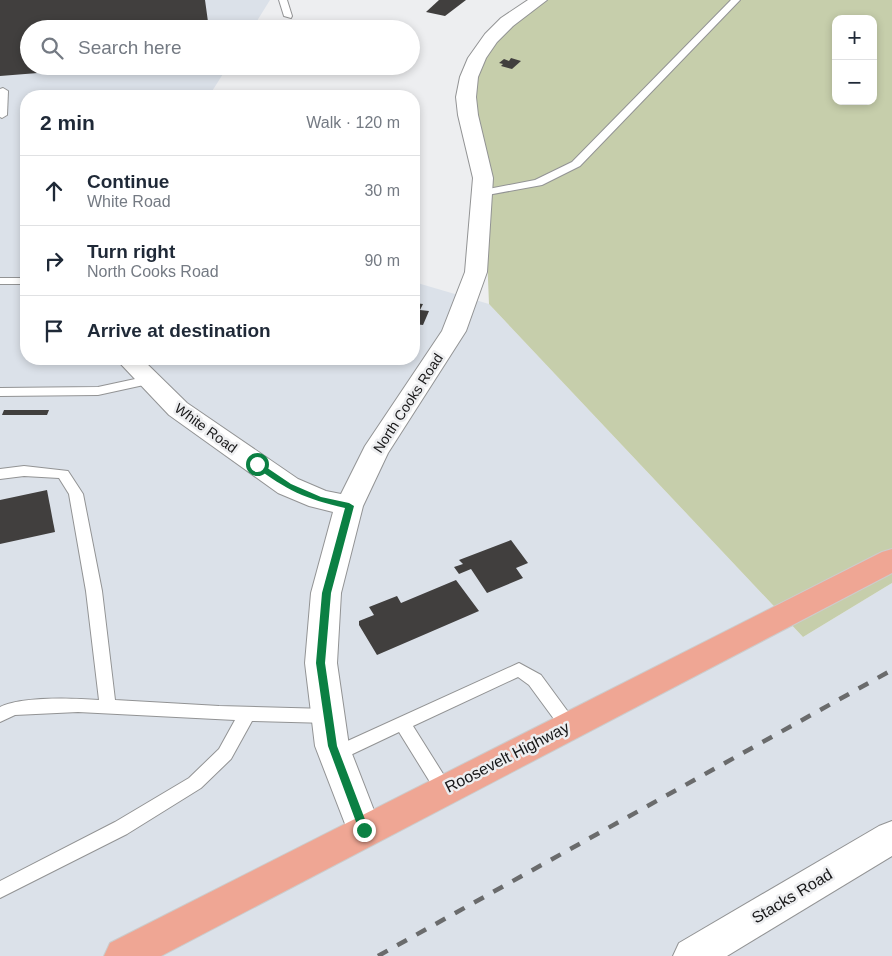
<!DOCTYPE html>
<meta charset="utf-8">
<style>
:root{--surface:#fff;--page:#f6f6f7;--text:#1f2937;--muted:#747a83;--line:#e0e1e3}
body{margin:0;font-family:Arial,sans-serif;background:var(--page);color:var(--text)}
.controls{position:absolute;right:15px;top:15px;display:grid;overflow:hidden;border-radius:10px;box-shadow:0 2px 8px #0003}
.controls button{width:45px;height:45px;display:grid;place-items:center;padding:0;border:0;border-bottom:1px solid var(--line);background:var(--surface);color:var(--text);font:25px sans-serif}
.stop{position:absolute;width:15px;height:15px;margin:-11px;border:4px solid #0b8043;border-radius:50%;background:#fff}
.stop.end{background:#0b8043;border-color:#fff;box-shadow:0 1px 5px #0008}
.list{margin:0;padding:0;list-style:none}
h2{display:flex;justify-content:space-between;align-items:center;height:65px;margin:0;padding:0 20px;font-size:21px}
h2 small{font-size:16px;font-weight:400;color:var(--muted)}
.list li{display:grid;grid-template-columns:32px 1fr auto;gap:15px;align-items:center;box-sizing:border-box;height:70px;padding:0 20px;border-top:1px solid var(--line)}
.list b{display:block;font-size:19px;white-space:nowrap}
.list p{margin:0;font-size:16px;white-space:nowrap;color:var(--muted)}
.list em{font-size:16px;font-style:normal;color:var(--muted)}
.icon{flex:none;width:28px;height:28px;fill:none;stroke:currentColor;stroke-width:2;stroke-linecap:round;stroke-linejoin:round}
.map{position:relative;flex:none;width:892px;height:956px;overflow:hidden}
.search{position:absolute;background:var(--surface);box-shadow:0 2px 8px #0003;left:20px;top:20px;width:400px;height:55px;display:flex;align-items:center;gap:12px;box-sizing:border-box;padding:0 18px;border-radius:28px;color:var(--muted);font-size:19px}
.panel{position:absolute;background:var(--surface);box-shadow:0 2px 8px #0003;left:20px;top:90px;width:400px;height:275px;border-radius:20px}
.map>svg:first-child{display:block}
.built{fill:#dbe1e9}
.green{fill:#c6ceab;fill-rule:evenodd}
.building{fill:#413f3e}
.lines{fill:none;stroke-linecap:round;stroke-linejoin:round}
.lane-casing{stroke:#929394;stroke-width:2}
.street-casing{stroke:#929394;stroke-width:2}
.primary-casing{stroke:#ccc;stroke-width:2}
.lane{fill:#fff;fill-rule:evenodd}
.street{fill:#fff;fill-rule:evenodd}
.primary{fill:#efa694;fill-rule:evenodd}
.rail{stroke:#6a6b6c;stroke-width:4.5;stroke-dasharray:11 11;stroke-linecap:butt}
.route{fill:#0b8043}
.labels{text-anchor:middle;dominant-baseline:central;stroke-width:5;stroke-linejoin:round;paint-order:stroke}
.street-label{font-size:14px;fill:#171718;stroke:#edeef0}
.near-street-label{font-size:16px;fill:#171718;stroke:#edeef0}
</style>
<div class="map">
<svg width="892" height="956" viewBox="0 0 892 956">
<rect width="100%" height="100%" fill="#edeef0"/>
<polygon class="built" points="0,0 270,0 252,29 29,29 29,66 228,66 209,96 26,96 26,359 414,359 414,282 489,304 803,637 892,583 892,956 0,956"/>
<path class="green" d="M540,0H892V583L803,637L489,304L485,203L465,93L486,49ZM836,19H873V101H836Z"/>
<g class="building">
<polygon points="0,0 205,0 209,29 29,29 29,66 101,68 0,76"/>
<polygon points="439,0 466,0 445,16 426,12"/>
<polygon points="511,58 521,61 512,69 501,66 503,64 499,63 504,59 509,61"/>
<polygon points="414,303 423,304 420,310 429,311 423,325 414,324"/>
<polygon points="4,410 49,410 47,415 2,415"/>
<polygon points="47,490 55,532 0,544 0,500"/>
<polygon points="511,540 528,563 516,568 523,578 487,593 471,569 459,574 454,567 463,564 459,560"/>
<polygon points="456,580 479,611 377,655 359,625 359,621 374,615 369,607 397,596 401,603"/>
</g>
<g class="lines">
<g class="lane-casing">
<g id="lane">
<polygon points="279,0 287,0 292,16 291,18 284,16"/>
<polygon points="731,0 740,0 580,166 542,185 482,196 478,195 477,193 478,191 535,180 572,162"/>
<polygon points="3,88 8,91 7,115 2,118 0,117 0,89"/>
<rect x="0" y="278" width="26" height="6"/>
<polygon points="149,376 155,380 153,383 98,395 0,396 0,388 98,387"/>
<path d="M24,466L68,471L83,494L102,591L115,700L219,706L328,709L334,711L336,716L334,721L328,723L252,721L231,759L201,788L127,834L0,898V881L115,822L189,778L219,749L235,720L78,712L15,715L0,722V707C22,696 74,698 99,700L86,591L69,494L59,478L24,476L0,479V469Z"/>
<polygon points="519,663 541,675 574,720 576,725 574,730 568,732 562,730 529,685 518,677 413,726 450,785 453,790 450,795 444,797 438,795 399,732 342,759 336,761 330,759 328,754 330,749"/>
</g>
</g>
<g class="street-casing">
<g id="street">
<polygon points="528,0 547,0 513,26 497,42 486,58 478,77 476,97 478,115 493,178 487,272 466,331 388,453 363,506 341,593 337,663 349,746 382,831 376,842 364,847 352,842 315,746 305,663 311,593 333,512 309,506 278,493 169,415 116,359 142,359 187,403 298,479 326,491 341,494 365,446 442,331 465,272 473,178 458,115 456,97 460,77 468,58 485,34 501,18"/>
<polygon points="892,821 892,856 727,956 673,956 679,943 879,826"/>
</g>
</g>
<g class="primary-casing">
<polygon id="primary" points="892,549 892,573 161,956 104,956 110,943 882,552"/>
</g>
<use href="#lane" class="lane"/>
<use href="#street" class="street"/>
<use href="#primary" class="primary"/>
<polyline class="rail" points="378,956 892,670"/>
</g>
<path class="route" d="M257,461L291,484L321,497L349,503L354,506L331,593L325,663L337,746L369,830L364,835L359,830L328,746L316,663L322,593L345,508C305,499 287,490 254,466V462Z"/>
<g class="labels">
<g class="street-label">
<text transform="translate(408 403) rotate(-57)">North Cooks Road</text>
<text transform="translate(206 428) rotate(36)">White Road</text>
</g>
<g class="near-street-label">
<text transform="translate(507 757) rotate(-27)">Roosevelt Highway</text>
<text transform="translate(792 896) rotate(-31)">Stacks Road</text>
</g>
</g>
</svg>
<div class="controls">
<button>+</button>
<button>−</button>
</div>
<div class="stop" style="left:257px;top:464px"></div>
<div class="stop end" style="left:364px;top:830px"></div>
<div class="search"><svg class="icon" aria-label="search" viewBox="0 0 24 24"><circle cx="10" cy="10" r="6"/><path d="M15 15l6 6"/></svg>Search here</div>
<section class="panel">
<h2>2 min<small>Walk · 120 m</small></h2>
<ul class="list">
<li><svg class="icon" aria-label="ahead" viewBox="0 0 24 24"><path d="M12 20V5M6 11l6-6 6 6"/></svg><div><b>Continue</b><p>White Road</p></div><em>30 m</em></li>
<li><svg class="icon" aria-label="right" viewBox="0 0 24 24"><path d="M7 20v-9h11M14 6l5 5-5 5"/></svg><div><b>Turn right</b><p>North Cooks Road</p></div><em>90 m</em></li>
<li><svg class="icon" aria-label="arrive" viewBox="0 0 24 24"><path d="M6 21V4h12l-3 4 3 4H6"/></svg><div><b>Arrive at destination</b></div></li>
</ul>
</section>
</div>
